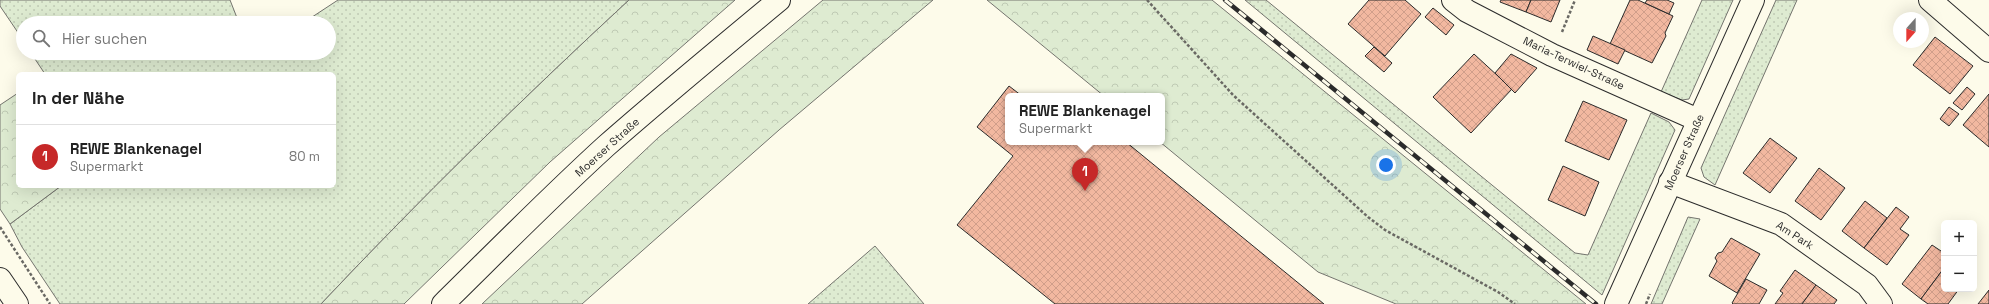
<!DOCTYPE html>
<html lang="de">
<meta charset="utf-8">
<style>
:root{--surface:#fff;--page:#f2f2f2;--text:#222;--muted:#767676;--line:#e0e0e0;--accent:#c62828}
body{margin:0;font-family:"Space Grotesk",sans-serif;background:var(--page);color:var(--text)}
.controls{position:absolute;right:12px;bottom:12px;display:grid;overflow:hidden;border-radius:6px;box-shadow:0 4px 16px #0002}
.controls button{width:36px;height:36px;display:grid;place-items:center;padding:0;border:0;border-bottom:1px solid var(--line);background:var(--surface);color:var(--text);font:20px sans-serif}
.compass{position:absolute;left:1893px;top:12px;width:36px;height:36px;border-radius:50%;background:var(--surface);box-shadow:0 4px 16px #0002;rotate:201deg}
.you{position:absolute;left:1386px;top:165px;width:14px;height:14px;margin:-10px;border:3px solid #fff;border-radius:50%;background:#1a73e8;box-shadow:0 0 0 6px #1a73e833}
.badge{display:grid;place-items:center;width:26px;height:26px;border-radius:50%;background:var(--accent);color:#fff;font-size:13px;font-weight:700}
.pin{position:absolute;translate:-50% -33px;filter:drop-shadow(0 1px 2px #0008)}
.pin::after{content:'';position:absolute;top:21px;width:14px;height:12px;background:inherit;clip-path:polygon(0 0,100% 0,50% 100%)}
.popup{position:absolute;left:1005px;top:93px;width:160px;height:52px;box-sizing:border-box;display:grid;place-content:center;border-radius:6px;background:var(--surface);filter:drop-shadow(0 1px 3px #0005);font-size:13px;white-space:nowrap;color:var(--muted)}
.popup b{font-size:15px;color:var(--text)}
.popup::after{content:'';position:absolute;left:50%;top:100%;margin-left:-8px;border:8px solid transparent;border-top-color:var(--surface)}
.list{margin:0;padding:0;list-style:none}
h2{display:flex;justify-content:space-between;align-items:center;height:52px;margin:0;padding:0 16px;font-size:17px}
h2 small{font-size:13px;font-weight:400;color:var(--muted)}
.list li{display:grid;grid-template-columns:26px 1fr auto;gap:12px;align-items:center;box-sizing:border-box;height:64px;padding:0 16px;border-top:1px solid var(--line)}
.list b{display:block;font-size:15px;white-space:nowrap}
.list p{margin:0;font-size:13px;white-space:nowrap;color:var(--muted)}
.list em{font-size:13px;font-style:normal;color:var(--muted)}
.icon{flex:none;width:22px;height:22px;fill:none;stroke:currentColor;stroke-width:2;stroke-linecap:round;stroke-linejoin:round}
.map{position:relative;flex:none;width:1989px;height:304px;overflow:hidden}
.search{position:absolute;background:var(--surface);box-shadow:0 4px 16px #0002;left:16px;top:16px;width:320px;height:44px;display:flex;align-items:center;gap:10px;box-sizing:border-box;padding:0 14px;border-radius:22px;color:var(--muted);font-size:15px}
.panel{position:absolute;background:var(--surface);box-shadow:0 4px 16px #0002;left:16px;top:72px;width:320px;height:116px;border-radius:6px}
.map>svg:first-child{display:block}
.grass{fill:url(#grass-dots);stroke:#74746e}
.forest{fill:url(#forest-crowns);stroke:#74746e}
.building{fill:url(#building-cross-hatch);stroke:#2b2b2b}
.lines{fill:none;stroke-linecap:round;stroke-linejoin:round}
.street-casing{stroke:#2b2b2b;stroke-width:24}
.secondary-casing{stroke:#2b2b2b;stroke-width:24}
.path{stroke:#6a6964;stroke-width:2.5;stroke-dasharray:3 2;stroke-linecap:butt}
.street{stroke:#fdfbea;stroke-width:22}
.secondary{stroke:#fdfbea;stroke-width:22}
.rail-casing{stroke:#2b2b2b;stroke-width:4.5}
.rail{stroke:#fdfbea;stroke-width:3;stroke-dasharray:9;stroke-linecap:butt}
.labels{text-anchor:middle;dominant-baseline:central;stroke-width:3;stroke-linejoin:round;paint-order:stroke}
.street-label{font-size:11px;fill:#2b2b2b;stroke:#fdfbea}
</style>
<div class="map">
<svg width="1989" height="304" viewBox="0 0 1989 304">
<defs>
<pattern id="grass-dots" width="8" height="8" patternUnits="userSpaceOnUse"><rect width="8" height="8" fill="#deebd1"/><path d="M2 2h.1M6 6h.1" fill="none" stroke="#bfcab4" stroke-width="1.8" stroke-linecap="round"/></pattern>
<pattern id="forest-crowns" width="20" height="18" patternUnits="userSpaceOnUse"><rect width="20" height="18" fill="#deebd1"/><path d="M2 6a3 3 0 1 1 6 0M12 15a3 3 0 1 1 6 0" fill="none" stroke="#bfcab4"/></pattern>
<pattern id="building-cross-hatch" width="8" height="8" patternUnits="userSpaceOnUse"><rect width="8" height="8" fill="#f2b8a0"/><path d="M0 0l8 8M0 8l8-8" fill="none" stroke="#d09e8a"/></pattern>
</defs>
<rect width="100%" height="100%" fill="#fdfbea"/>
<g class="grass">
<polygon points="0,0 230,0 239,23 23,23 23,40 0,6"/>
<path d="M338,0H629C523,98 420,199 321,304H60L22,247L10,224L61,186H334V74H45L31,53H250L252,57L258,53H329V23H303Z"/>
<polygon points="1245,0 1266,0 1575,253 1588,255 1651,113 1669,122 1675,130 1602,295"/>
<polygon points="1702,0 1733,0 1689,99 1682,100 1661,92"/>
<polygon points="1776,0 1797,0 1715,185 1704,177 1701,168"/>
<polygon points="1688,217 1700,219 1662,304 1651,304"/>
<polygon points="875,246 924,304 808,304"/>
</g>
<g class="forest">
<path d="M629,0H735L550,162L404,304H321C420,199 523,98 629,0Z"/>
<polygon points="823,0 933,0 779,130 582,304 482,304 659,137"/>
<polygon points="987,0 1212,0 1586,304 1396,304 1318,272 1160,142 1162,142 1162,96 1104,96"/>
<polygon points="18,93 18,186 61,186 10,224 0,209 0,105"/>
</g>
<g class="building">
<polygon points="1369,0 1405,0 1421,14 1385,56 1348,24"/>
<polygon points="1501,0 1531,0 1526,12 1500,2"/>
<polygon points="1531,0 1560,0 1551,22 1526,12"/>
<polygon points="1630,0 1638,0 1673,16 1665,33 1666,36 1652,63 1610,44"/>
<polygon points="1647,0 1667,0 1674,3 1669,14 1645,3"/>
<polygon points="1433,8 1454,25 1446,35 1425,17"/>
<polygon points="1593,36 1625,50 1618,64 1587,50"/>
<polygon points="1935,37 1973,66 1950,94 1913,65"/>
<polygon points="1374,47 1392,63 1384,72 1365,56"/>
<polygon points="1474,54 1512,89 1471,133 1433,97"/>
<polygon points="1511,54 1537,68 1515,93 1495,73"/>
<polygon points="1009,86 1022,96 1008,96 1008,142 1126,142 1324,304 1055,304 957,225 1013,156 977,127"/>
<polygon points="1967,87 1975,94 1962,110 1953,103"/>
<polygon points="1989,94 1989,147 1963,125"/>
<polygon points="1583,101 1627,120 1609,160 1565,141"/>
<polygon points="1949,107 1959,114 1949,126 1940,119"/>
<polygon points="1770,138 1797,158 1770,193 1743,173"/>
<polygon points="1563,166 1599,182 1585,216 1548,200"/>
<polygon points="1819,168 1845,188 1821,220 1795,201"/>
<polygon points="1865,201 1887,218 1864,248 1842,231"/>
<polygon points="1896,207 1909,217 1900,229 1909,235 1887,265 1864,248"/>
<polygon points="1731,238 1760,254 1737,293 1709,276 1717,261 1715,258 1718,253 1722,252"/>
<polygon points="1932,245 1944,253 1944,268 1921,299 1902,284"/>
<polygon points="1944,268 1944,289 1959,289 1948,304 1928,304 1921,299"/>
<polygon points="1795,270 1816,285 1802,304 1775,304 1783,293 1780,291"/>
<polygon points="1746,279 1767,290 1759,304 1733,304 1732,303"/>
<polygon points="1816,285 1837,300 1834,304 1802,304"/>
<polygon points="1989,290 1989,304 1978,304"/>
</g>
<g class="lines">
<g class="street-casing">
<g id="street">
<polyline points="1453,0 1467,11 1552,55 1698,120"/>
<polyline points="1930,0 1989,51"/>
<polyline points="1670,182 1781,224 1867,285 1881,304"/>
<polyline points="1616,304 1753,0"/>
</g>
</g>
<g class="secondary-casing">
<g id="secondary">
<polyline points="0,279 17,304"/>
<path d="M443,304C497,251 550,197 606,146C663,96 721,48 779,0"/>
</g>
</g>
<g class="path">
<polyline points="1147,0 1233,95 1368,217 1385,230 1498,292 1515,304"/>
<polyline points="1562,32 1575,0"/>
<polyline points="0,227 50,304"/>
<polyline points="1646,304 1650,294"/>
</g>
<use href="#street" class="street"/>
<use href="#secondary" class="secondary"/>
<g class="rail-casing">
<polyline id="rail" points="1225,0 1596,304"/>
</g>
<use href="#rail" class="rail"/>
</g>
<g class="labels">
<g class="street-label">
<text transform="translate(1574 63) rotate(25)">Maria-Terwiel-Straße</text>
<text transform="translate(607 147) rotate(-42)">Moerser Straße</text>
<text transform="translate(1684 152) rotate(-66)">Moerser Straße</text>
<text transform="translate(1795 235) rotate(33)">Am Park</text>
</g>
</g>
</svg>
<div class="controls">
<button>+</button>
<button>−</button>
</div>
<svg class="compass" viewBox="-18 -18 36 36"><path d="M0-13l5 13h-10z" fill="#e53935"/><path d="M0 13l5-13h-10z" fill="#767676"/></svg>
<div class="you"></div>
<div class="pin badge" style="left:1085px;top:191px">1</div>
<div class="popup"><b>REWE Blankenagel</b>Supermarkt</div>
<div class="search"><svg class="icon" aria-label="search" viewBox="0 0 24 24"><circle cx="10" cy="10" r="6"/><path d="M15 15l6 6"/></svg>Hier suchen</div>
<section class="panel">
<h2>In der Nähe<small></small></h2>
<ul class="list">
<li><span class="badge">1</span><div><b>REWE Blankenagel</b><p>Supermarkt</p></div><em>80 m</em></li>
</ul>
</section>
</div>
